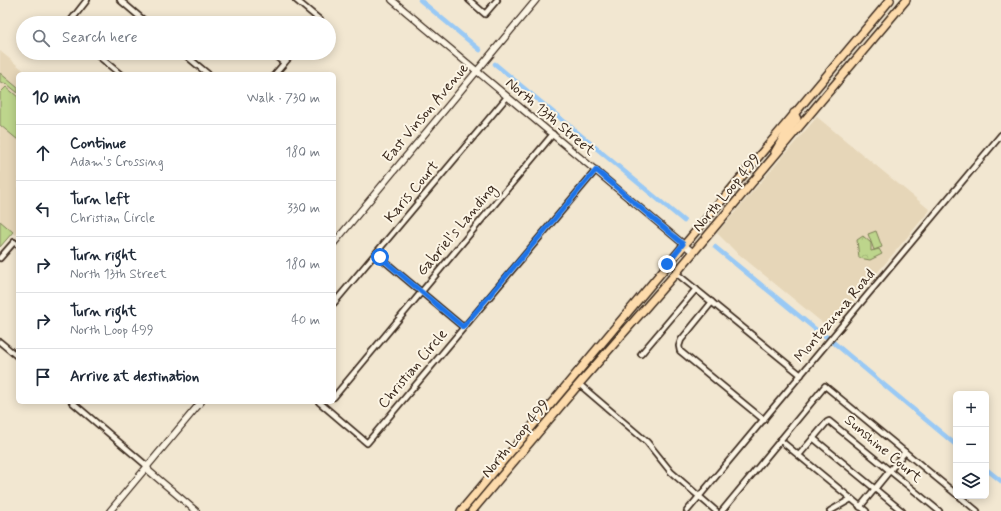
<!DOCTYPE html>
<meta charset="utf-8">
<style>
:root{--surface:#fff;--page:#f2f2f3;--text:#1f2937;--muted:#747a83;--line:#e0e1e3}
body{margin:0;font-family:Mynerve,sans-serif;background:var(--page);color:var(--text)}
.controls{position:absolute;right:12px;bottom:12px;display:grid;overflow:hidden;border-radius:6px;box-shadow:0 2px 10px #0003}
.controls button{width:36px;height:36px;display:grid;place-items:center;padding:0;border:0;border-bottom:1px solid var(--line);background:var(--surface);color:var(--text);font:20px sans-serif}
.stop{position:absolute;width:12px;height:12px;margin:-9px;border:3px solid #1a73e8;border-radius:50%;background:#fff}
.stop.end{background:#1a73e8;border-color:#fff;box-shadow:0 1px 4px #0008}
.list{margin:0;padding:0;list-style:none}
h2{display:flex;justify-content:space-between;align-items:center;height:52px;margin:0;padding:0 16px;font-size:17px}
h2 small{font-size:13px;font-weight:400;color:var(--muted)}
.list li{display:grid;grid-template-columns:26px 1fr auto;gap:12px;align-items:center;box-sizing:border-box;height:56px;padding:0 16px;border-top:1px solid var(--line)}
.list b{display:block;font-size:15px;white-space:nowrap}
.list p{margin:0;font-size:13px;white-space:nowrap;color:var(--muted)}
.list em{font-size:13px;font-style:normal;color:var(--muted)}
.icon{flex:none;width:22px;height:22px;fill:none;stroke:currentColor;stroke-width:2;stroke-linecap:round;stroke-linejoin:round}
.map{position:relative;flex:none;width:1001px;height:511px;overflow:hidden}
.search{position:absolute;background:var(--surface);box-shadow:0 2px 10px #0003;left:16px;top:16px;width:320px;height:44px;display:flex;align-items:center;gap:10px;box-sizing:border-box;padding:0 14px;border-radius:22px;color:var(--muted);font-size:15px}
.panel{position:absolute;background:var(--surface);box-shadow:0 2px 10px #0003;left:16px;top:72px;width:320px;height:332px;border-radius:6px}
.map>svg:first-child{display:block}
.built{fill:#e6d6b8}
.forest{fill:url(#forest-crowns);stroke:#7c8055}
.pitch{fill:#bdd58c;stroke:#7c8055}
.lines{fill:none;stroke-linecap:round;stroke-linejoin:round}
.canal{stroke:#99c9f5;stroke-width:4.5}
.minor-casing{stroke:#3b2a1e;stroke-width:8}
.tertiary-casing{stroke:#3b2a1e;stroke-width:8}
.primary-casing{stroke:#3b2a1e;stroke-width:10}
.minor{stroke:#fcf5e5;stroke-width:4.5}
.tertiary{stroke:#fcf5e5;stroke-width:5.5}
.primary{stroke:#fddbac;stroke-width:7}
.route{stroke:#1a73e8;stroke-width:5}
.labels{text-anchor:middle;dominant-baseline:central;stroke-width:4;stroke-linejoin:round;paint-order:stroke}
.street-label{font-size:15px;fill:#3b2a1e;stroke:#fcf5e5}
</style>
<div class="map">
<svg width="1001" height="511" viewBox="0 0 1001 511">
<defs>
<pattern id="forest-crowns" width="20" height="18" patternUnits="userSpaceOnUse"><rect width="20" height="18" fill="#bdd58c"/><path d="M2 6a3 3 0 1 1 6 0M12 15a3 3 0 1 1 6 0" fill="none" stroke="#a3b778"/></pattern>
</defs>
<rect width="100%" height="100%" fill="#f2e7d1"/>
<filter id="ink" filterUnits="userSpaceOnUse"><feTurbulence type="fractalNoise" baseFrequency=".025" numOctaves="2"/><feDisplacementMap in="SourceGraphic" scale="8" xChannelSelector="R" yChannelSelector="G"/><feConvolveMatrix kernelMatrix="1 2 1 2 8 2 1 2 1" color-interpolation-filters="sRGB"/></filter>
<g filter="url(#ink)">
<g class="built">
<polygon points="0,51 28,74 18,74 18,232 16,235 13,232 0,247"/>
<polygon points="817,117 930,210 830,329 735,251 717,233"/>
</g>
<polygon class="forest" points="863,236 871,243 871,251 879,249 882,254 870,260 859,258 857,240"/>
<g class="pitch">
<polygon points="0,73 18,88 18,93 7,84 0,82"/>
<polygon points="6,87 18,97 18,140 0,125 0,93"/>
<polygon points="0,221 13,232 0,247"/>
<polygon points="876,231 882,247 874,250 868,234"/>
</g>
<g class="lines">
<g class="canal">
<polyline points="420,0 480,50"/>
<polyline points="495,64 684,221"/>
<polyline points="715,247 820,333 827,337"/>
<polyline points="833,342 956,445"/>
<polyline points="986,469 1001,481"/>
</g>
<g class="minor-casing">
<g id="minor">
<polyline points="120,0 147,23"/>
<polyline points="296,0 320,20 318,23"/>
<polyline points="469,0 485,14 497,0"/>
<polyline points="234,22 236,23"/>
<polyline points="69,23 87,0"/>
<polyline points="95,53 120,74"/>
<polyline points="183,53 208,74"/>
<polyline points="272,53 284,63"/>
<polyline points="275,74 293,53"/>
<polyline points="376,254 463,327"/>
<polyline points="0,258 14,242 18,245"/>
<polyline points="676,273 801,375"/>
<polyline points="712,302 681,340 679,346 680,351 764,420"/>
<polyline points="334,303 507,97"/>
<polyline points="0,342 18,357"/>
<polyline points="641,354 696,289"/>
<polyline points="579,384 647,442 671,472 716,511"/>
<polyline points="334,397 553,134"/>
<polyline points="72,402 147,466"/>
<polyline points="319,402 367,443 596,170"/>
<polyline points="813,438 902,511"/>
<polyline points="780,440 866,511"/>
<polyline points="799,455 827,422 829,421 939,511"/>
<polyline points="959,496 977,511"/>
<polyline points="860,507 905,452"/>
<polyline points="687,511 1001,135"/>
<polyline points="722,511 825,386 956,494"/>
<polyline points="830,511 851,499"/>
</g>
</g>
<g class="tertiary-casing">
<g id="tertiary">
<polyline points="392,0 694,253"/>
<polyline points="334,243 536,0"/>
<polyline points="147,466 149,471 196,511"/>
<polyline points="110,511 201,402"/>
</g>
</g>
<g class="primary-casing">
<g id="primary">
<polyline points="775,152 786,133 797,119 794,113"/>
<polyline points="461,511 890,0"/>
<polyline points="472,511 579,384 676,273 906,0"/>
</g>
</g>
<use href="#minor" class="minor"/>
<use href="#tertiary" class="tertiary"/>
<use href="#primary" class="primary"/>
</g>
</g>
<g class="lines" filter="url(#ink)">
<polyline class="route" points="380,257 463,327 596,170 683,244 667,264"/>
</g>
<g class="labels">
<g class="street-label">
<text transform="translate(426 113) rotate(-50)">East Vinson Avenue</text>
<text transform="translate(550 117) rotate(40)">North 13th Street</text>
<text transform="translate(412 192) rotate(-50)">Karis Court</text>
<text transform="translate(727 193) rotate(-50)">North Loop 499</text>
<text transform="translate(457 230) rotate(-50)">Gabriel's Landing</text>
<text transform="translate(835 316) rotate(-50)">Montezuma Road</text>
<text transform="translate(413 369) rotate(-50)">Christian Circle</text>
<text transform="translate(516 439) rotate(-50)">North Loop 499</text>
<text transform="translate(883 449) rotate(40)">Sunshine Court</text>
</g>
</g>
</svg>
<div class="controls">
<button>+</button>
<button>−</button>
<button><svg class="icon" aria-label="layers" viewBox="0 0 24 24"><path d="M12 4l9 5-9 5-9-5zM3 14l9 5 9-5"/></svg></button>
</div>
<div class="stop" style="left:380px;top:257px"></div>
<div class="stop end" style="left:667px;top:264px"></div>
<div class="search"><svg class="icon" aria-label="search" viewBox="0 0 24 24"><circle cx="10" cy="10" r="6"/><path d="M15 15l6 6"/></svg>Search here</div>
<section class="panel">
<h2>10 min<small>Walk · 730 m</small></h2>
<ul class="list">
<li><svg class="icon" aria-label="ahead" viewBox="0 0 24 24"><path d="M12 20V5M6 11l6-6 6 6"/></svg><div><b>Continue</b><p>Adam's Crossing</p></div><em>180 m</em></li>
<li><svg class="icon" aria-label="left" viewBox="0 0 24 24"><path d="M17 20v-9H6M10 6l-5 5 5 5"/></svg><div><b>Turn left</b><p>Christian Circle</p></div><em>330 m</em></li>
<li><svg class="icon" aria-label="right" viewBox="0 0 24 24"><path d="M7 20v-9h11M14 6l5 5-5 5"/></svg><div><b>Turn right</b><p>North 13th Street</p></div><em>180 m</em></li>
<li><svg class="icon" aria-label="right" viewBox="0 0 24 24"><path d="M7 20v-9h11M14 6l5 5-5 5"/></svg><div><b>Turn right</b><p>North Loop 499</p></div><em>40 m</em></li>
<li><svg class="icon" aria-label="arrive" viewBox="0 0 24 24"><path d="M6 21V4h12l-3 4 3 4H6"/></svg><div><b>Arrive at destination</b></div></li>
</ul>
</section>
</div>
